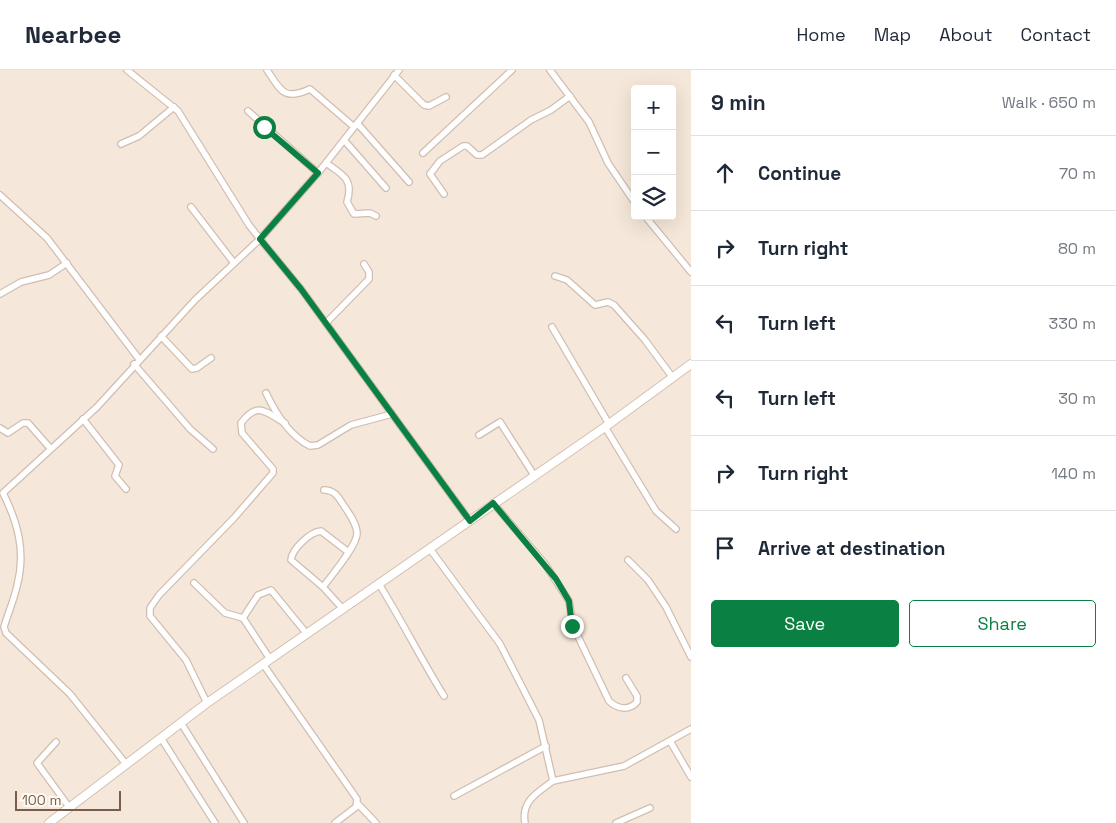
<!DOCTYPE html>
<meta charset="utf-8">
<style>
:root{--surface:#fff;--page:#f2f2f3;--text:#1f2937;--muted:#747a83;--line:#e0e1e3;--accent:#0b8043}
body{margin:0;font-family:"Space Grotesk",sans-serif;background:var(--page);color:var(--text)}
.controls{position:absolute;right:15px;top:15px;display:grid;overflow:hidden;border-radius:5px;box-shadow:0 5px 20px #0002}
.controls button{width:45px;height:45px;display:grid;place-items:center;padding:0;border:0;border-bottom:1px solid var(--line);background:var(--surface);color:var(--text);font:25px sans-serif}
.scale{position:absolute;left:15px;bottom:12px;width:106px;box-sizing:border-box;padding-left:5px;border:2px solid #7a5c4d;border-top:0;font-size:14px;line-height:18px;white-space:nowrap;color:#7a5c4d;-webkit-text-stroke:4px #fffaf3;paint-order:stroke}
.stop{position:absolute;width:15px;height:15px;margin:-11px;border:4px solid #0b8043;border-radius:50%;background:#fff}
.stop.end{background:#0b8043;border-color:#fff;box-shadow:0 1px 5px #0008}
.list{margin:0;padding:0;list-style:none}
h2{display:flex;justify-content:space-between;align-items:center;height:65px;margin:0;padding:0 20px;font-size:21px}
h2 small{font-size:16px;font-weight:400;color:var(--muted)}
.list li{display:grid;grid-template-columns:32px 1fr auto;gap:15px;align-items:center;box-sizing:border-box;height:75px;padding:0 20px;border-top:1px solid var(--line)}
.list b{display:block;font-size:19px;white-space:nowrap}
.list em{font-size:16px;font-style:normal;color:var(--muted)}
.actions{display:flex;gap:10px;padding:15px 20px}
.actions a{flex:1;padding:11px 0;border:1px solid var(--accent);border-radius:5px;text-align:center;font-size:18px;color:var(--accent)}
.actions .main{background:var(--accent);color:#fff}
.icon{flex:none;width:28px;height:28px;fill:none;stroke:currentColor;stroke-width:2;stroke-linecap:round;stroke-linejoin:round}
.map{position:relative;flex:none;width:691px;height:753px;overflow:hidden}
header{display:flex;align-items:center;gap:30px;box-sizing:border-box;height:70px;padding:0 25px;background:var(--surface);border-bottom:1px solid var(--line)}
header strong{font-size:24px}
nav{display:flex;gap:28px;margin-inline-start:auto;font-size:18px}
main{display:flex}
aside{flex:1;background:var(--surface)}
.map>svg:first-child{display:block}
.residential{fill:#f5e8da;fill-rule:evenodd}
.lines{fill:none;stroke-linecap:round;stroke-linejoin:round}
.street-casing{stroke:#d1beb0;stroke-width:8}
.secondary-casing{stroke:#d6c0b0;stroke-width:10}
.street{stroke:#fff;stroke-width:5.5}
.secondary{stroke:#fff;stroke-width:8}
.route{stroke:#0b8043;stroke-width:6}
</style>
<header>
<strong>Nearbee</strong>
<nav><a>Home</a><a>Map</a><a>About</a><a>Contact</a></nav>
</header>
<main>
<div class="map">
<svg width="691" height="753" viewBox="0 0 691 753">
<rect width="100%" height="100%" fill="#fdf6ec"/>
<path class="residential" d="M0,0H691V753H0ZM635,19H672V146H635Z"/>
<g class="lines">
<g class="street-casing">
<g id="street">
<polyline points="127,0 178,41 249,155 260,169 318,103 399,0"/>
<path d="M267,0C281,21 284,31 310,19L354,57"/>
<polyline points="550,0 589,52 608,93 635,133"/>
<polyline points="394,5 424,35 429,36 446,27"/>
<polyline points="248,41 318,103"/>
<polyline points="357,53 409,112"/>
<polyline points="344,70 386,118"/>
<polyline points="121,74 139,66 174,37"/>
<polyline points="423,83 512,0"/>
<path d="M326,93C343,105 354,109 347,132L354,144L370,143L376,146"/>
<polyline points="444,124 430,104 440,91 463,76 467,76 477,85 482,85 531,50 551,40 570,26"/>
<polyline points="0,125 47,168 139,289"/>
<polyline points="191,137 234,193"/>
<polyline points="645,146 691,202"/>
<polyline points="555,206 567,210 595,235 608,232 614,235 645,270 673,308"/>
<polyline points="0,224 21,212 49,205 67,193"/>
<polyline points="326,253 369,209 369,202 364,194"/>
<polyline points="552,257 609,354"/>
<polyline points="161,266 192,299 197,298 211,288"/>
<polyline points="134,294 190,359 213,379"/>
<path d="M266,323C275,342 290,366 310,376L318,375L351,355L392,344"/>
<polyline points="83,349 119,395 115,406 126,419"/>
<polyline points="605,357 656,441 676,459"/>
<polyline points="0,358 8,363 23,353 28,353 50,378"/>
<polyline points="479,365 500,352 534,405"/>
<path d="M324,420C335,420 339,428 344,436C349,443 357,454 357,464C356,477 331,506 323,517L343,539"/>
<path d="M493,433L545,494L569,531L573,556L609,631C617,639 629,641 637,632V626L626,608"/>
<path d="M430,479L500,574L539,650L553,711C537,723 521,731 525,753"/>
<polyline points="628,490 648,510 666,537 691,587"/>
<polyline points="194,513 225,543 243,548 270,589"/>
<path d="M379,514C402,551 421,589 444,626"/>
<path d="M323,517L291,490C292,479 310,462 321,461L347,481"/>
<polyline points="243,548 258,525 271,520 307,564"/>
<polyline points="263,594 357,729 356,737 335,753"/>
<path d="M207,633L186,590L150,546V538L159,525L234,448L273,403V399L242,363L241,353C258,331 265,342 285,353"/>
<polyline points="181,653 244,753"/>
<polyline points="161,668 215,753"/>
<polyline points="670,671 691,707"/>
<polyline points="56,672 37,693 69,737"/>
<path d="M126,694L70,624L6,563L4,557C8,543 14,530 17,516C26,482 18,453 3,423L97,337L195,230L260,169L301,219L470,451"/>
<polyline points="553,711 624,696 691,659"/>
<polyline points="454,726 546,676"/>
<polyline points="357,733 376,753"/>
<polyline points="616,753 650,738"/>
</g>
</g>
<g class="secondary-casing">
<polyline id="secondary" points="49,753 207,633 605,357 691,294"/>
</g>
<use href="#street" class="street"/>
<use href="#secondary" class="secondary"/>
</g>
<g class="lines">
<polyline class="route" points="264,57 318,103 260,169 301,219 470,451 493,433 556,509 569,531 572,556"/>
</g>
</svg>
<div class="controls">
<button>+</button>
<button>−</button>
<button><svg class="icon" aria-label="layers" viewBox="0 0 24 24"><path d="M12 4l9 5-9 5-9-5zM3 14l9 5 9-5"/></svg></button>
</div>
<div class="scale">100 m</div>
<div class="stop" style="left:264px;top:57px"></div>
<div class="stop end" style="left:572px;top:556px"></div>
</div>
<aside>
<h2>9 min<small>Walk · 650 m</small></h2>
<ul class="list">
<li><svg class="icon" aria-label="ahead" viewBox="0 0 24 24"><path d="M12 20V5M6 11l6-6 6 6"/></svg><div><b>Continue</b></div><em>70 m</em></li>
<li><svg class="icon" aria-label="right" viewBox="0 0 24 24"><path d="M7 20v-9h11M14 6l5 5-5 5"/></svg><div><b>Turn right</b></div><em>80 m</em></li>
<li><svg class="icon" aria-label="left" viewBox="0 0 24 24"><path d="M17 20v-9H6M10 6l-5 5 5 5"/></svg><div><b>Turn left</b></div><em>330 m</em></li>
<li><svg class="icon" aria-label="left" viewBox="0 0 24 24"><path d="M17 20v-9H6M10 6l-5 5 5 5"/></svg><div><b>Turn left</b></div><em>30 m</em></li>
<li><svg class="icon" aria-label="right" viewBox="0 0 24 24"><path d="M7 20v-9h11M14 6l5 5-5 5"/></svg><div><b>Turn right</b></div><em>140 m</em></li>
<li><svg class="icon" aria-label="arrive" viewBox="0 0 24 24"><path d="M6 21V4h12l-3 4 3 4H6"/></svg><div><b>Arrive at destination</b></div></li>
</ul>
<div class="actions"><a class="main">Save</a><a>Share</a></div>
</aside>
</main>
